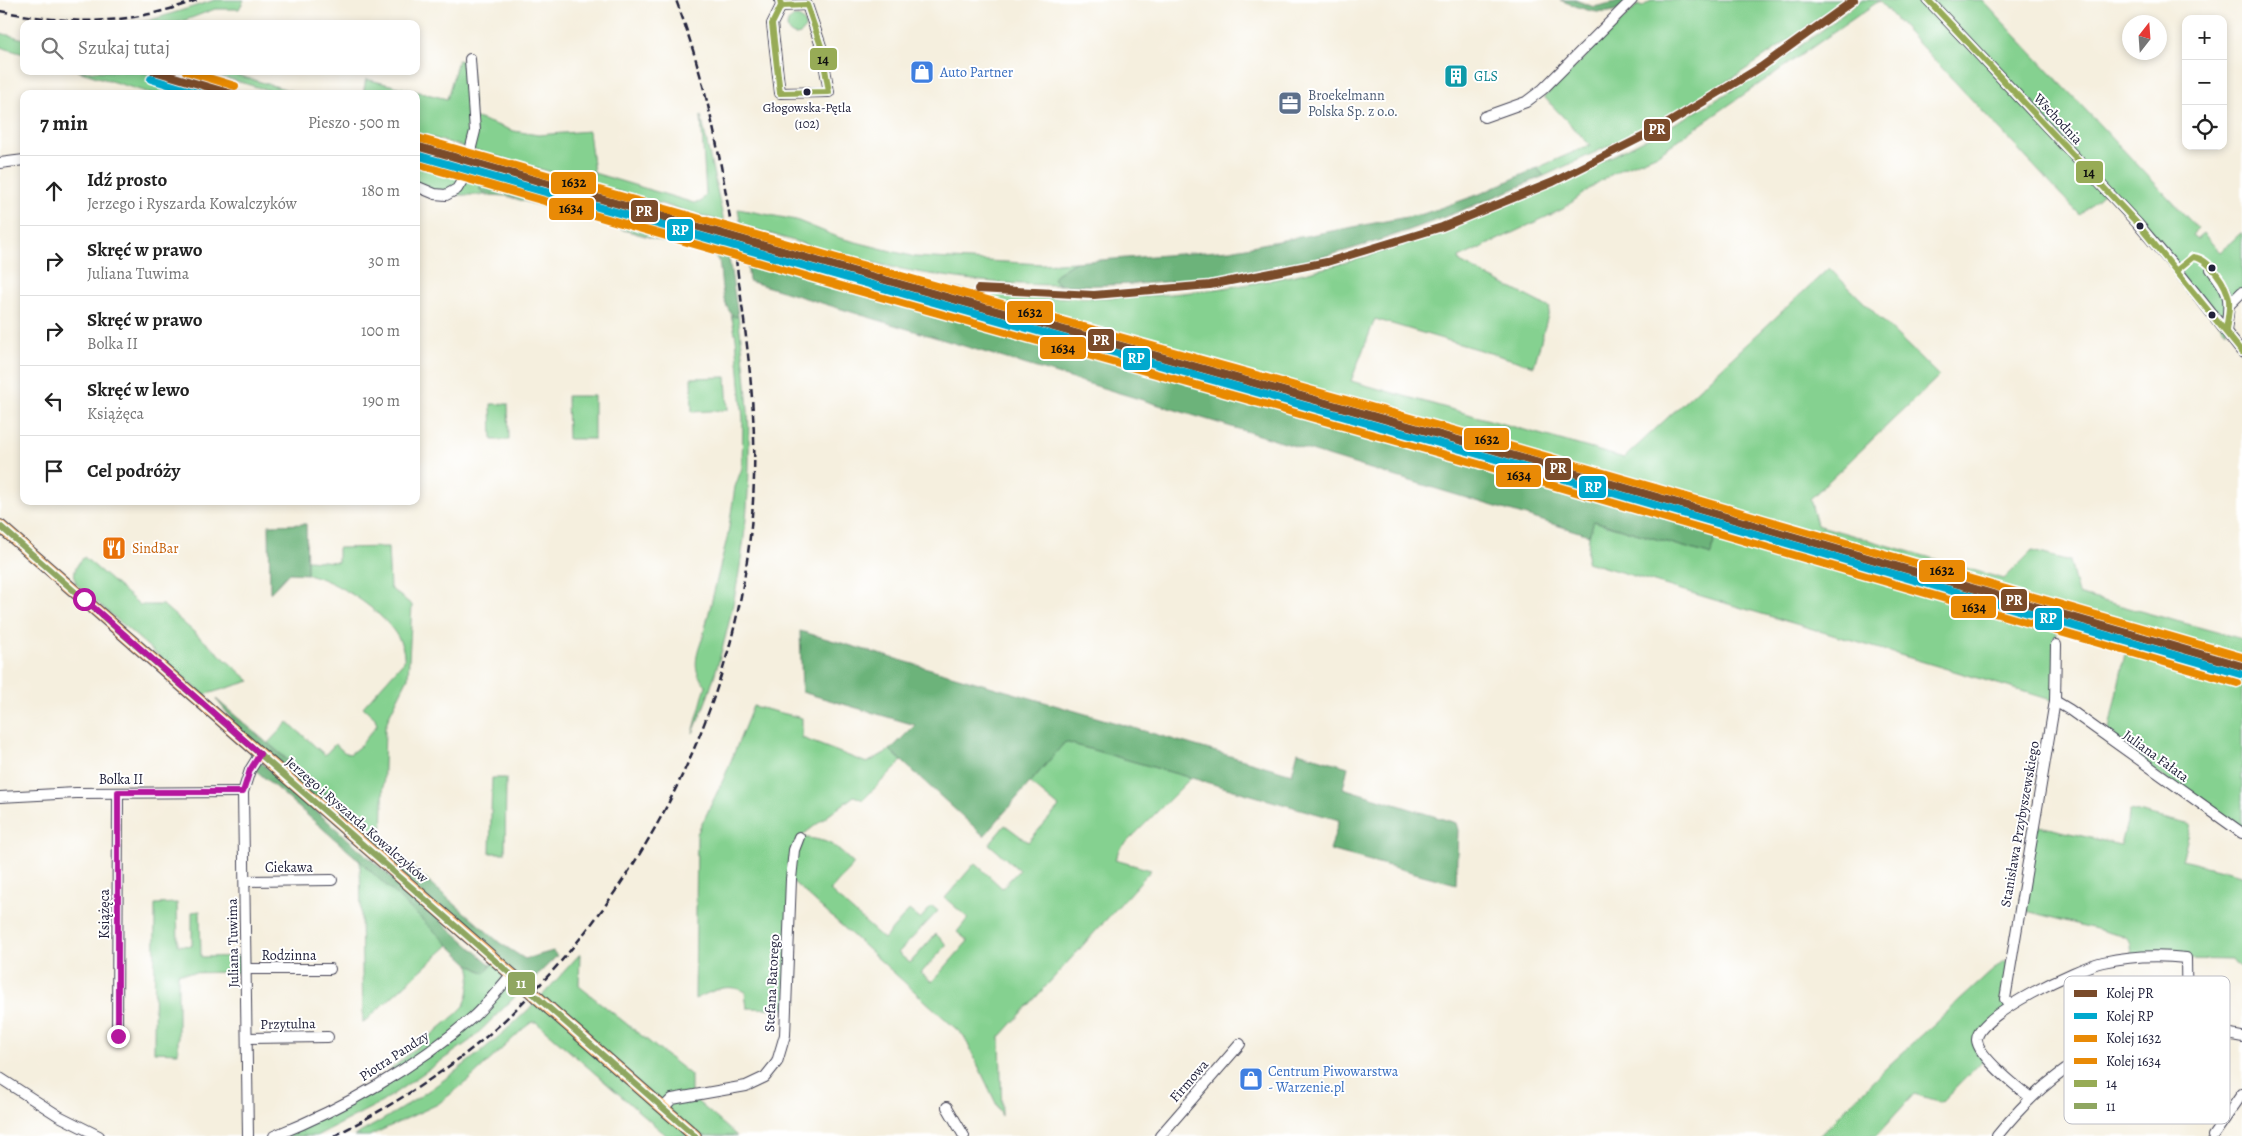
<!DOCTYPE html>
<html lang="pl">
<meta charset="utf-8">
<style>
:root{--surface:#fff;--page:#f2f2f2;--text:#222;--muted:#767676;--line:#e0e0e0}
body{margin:0;font-family:Alegreya,serif;background:var(--page);color:var(--text)}
.controls{position:absolute;right:15px;top:15px;display:grid;overflow:hidden;border-radius:10px;box-shadow:0 2px 8px #0003}
.controls button{width:45px;height:45px;display:grid;place-items:center;padding:0;border:0;border-bottom:1px solid var(--line);background:var(--surface);color:var(--text);font:25px sans-serif}
.compass{position:absolute;left:2122px;top:15px;width:45px;height:45px;border-radius:50%;background:var(--surface);box-shadow:0 2px 8px #0003;rotate:17deg}
.stop{position:absolute;width:15px;height:15px;margin:-11px;border:4px solid #b5179e;border-radius:50%;background:#fff}
.stop.end{background:#b5179e;border-color:#fff;box-shadow:0 1px 5px #0008}
.list{margin:0;padding:0;list-style:none}
h2{display:flex;justify-content:space-between;align-items:center;height:65px;margin:0;padding:0 20px;font-size:21px}
h2 small{font-size:16px;font-weight:400;color:var(--muted)}
.list li{display:grid;grid-template-columns:32px 1fr auto;gap:15px;align-items:center;box-sizing:border-box;height:70px;padding:0 20px;border-top:1px solid var(--line)}
.list b{display:block;font-size:19px;white-space:nowrap}
.list p{margin:0;font-size:16px;white-space:nowrap;color:var(--muted)}
.list em{font-size:16px;font-style:normal;color:var(--muted)}
.icon{flex:none;width:28px;height:28px;fill:none;stroke:currentColor;stroke-width:2;stroke-linecap:round;stroke-linejoin:round}
.map{position:relative;flex:none;width:2242px;height:1136px;overflow:hidden}
.search{position:absolute;background:var(--surface);box-shadow:0 2px 8px #0003;left:20px;top:20px;width:400px;height:55px;display:flex;align-items:center;gap:12px;box-sizing:border-box;padding:0 18px;border-radius:10px;color:var(--muted);font-size:19px}
.panel{position:absolute;background:var(--surface);box-shadow:0 2px 8px #0003;left:20px;top:90px;width:400px;height:415px;border-radius:10px}
.map>svg:first-child{display:block}
.green{fill:#85d190;stroke:#547a66}
.forest{fill:#6cb37a;stroke:#476a5a}
.lines{fill:none;stroke-linecap:round;stroke-linejoin:round}
.minor-casing{stroke:#424153;stroke-width:12}
.major-casing{stroke:#424153;stroke-width:14}
.minor{stroke:#fff;stroke-width:10}
.major{stroke:#febb71;stroke-width:12}
.rail{stroke:#22223b;stroke-width:2.5;stroke-dasharray:8 4;stroke-linecap:butt}
.major-bridge-casing{stroke:#424153;stroke-width:14;stroke-linecap:butt}
.major-bridge{stroke:#febb71;stroke-width:12}
.bus-1-casing{stroke:#fff;stroke-width:10}
.bus-2-casing{stroke:#fff;stroke-width:10}
.bus-1{stroke:#97ab56;stroke-width:6}
.bus-2{stroke:#8fa661;stroke-width:6}
.rail-1-casing{stroke:#fff;stroke-width:11}
.rail-2-casing{stroke:#fff;stroke-width:11}
.rail-3-casing{stroke:#fff;stroke-width:11}
.rail-4-casing{stroke:#fff;stroke-width:11}
.rail-1{stroke:#7a4b2a;stroke-width:8}
.rail-2{stroke:#00a9ce;stroke-width:8}
.rail-3{stroke:#e98a06;stroke-width:8}
.rail-4{stroke:#e98a06;stroke-width:8}
.route{stroke:#b5179e;stroke-width:6}
.bus-dot{fill:#22223b;stroke:#fff;stroke-width:2}
.labels{text-anchor:middle;dominant-baseline:central;stroke-width:4;stroke-linejoin:round;paint-order:stroke}
.bus-label{font-size:13px;fill:#22223b;stroke:#fff}
.shop-label{font-size:14px;fill:#366cbe;stroke:#fff;text-anchor:start}
.culture-label{font-size:14px;fill:#0d838f;stroke:#fff;text-anchor:start}
.service-label{font-size:14px;fill:#4e5e75;stroke:#fff;text-anchor:start}
.street-label{font-size:14px;fill:#22223b;stroke:#fff}
.food-label{font-size:14px;fill:#c56008;stroke:#fff;text-anchor:start}
.key{fill:#fff;stroke:#bdbdc4;stroke-width:1}
.key-label{font-size:14px;fill:#22223b}
.line-badge{stroke:#fff;stroke-width:2}
.badge-label{font-size:14px;text-anchor:middle;font-weight:bold;fill:#fff}
.pale-badge-label{font-size:14px;text-anchor:middle;font-weight:bold;fill:#111}
</style>
<div class="map">
<svg width="2242" height="1136" viewBox="0 0 2242 1136">
<rect width="100%" height="100%" fill="#fff"/>
<filter id="ink" filterUnits="userSpaceOnUse"><feTurbulence type="fractalNoise" baseFrequency=".02" numOctaves="2"/><feDisplacementMap in="SourceGraphic" scale="10" xChannelSelector="R" yChannelSelector="G"/><feConvolveMatrix kernelMatrix="1 2 1 2 8 2 1 2 1" color-interpolation-filters="sRGB"/></filter>
<filter id="wash" filterUnits="userSpaceOnUse"><feTurbulence type="fractalNoise" baseFrequency=".0096" numOctaves="4" result="noise"/><feDisplacementMap in="SourceGraphic" scale="20" xChannelSelector="R" yChannelSelector="G"/><feGaussianBlur stdDeviation="1.12" result="paint"/><feColorMatrix in="noise" values="0 0 0 0 0 0 0 0 0 0 0 0 0 0 0 0 0 1.4 0 .05"/><feComposite in="paint" operator="in"/></filter>
<g filter="url(#wash)">
<rect width="100%" height="100%" fill="#f5efde"/>
<g class="green">
<polygon points="215,0 244,0 239,9 215,9 175,24 131,24 151,20"/>
<path d="M1652,0H1843C1789,41 1731,82 1671,114C1630,137 1587,156 1544,176L1537,168L1590,145L1544,97L1638,5L1642,7Z"/>
<path d="M1861,0H1982L2198,229L2192,235L2197,239L2203,234L2220,252L2242,232V292L2229,305L2226,331L2106,191L2080,215L1879,1L1658,154L1621,169L1597,183L1563,209L1459,258L1460,262L1550,308L1534,366L1375,319L1351,381L1624,458L1829,268L1939,376L1810,499L1817,525L2004,579L2032,551L2070,561L2078,594L2242,639V662L1720,512L938,292L940,287C1068,306 1199,300 1325,268C1412,246 1496,211 1577,173C1677,126 1775,70 1861,0Z"/>
<circle cx="796" cy="26" r="9"/>
<polygon points="0,33 24,39 24,54 0,47"/>
<polygon points="458,60 470,63 474,117 514,131 538,135 589,131 594,173 694,203 701,202 706,194 701,116 724,222 416,133 416,94 363,94 366,79 447,99"/>
<polygon points="78,71 138,71 218,94 153,94"/>
<polygon points="202,71 223,71 302,94 281,94"/>
<polygon points="416,150 489,171 481,179 480,190 486,195 446,195 416,186"/>
<path d="M738,209L796,220L840,238L915,257L1042,264L1075,262L1056,274V283L1061,285C1022,285 982,282 944,276C874,267 808,245 741,225Z"/>
<path d="M731,314L735,317L738,316C745,365 750,414 749,464C748,536 735,611 713,680C708,698 700,716 693,733L706,685C691,671 696,655 703,637L728,534L735,487L742,468L743,419L736,338Z"/>
<polygon points="726,377 728,410 692,412 691,378"/>
<polygon points="567,396 594,396 594,439 568,439"/>
<polygon points="491,404 508,404 509,440 492,440"/>
<polygon points="1717,518 2242,669 2242,833 2107,738 2127,644 2057,623 2055,701 1587,562 1589,535 1593,521 1712,555"/>
<path d="M388,547L390,588L412,605L408,678L389,716L385,728L382,840L268,743L288,722L325,755L335,744L344,752L350,754L360,746L377,725L375,718L363,707L404,661C408,624 339,581 307,574V560L338,562V548Z"/>
<path d="M84,557L140,605H163L250,681L204,695L76,584C72,572 76,565 84,557Z"/>
<path d="M753,706L802,718V738L867,763L890,750L902,761L863,800L854,796L800,837C832,841 830,842 854,864L830,891L884,939L909,910L920,919L932,906L938,911L898,953L910,963L936,934L947,945L921,973L932,982L968,941L957,932L968,918L945,898L975,863L1002,888L1019,870L989,844L1005,825L1028,842L1059,807L1030,783L1065,742L1191,778L1119,850L1115,860L1151,870L1000,1037L1002,1116L964,1036L791,880L787,1009L747,1008L745,992C727,982 713,991 695,999L697,834L724,778Z"/>
<polygon points="492,778 506,778 505,853 490,853"/>
<polygon points="2130,810 2191,825 2182,860 2242,875 2242,966 2236,965 2232,960 2132,958 2131,943 2126,937 2019,909 2035,825 2121,845"/>
<polygon points="360,861 450,944 363,1023"/>
<polygon points="177,903 178,945 192,946 192,912 200,911 201,957 247,956 247,972 178,973 178,1053 154,1052 155,904"/>
<path d="M580,954L579,986L691,1075V1096L737,1136H667L536,1022H532L524,1028L470,1079L438,1104L369,1136H354C419,1101 480,1057 533,1005C549,989 564,971 580,954Z"/>
<polygon points="493,959 525,987 471,1040 382,1102 316,1136 274,1136 365,1091 455,1015 464,1006 468,994 471,974 469,964 481,971 490,968"/>
<polygon points="2004,960 2010,964 2010,1005 1977,1038 1986,1057 1942,1102 1914,1094 1876,1136 1819,1136 1887,1067"/>
</g>
<g class="forest">
<path d="M1560,0H1575L1594,7L1623,0H1632C1609,22 1586,10 1560,0Z"/>
<path d="M1537,168L1544,176C1486,201 1428,225 1368,244C1269,275 1164,287 1061,285L1053,279L1056,274L1075,262L1230,250L1423,214L1480,194Z"/>
<path d="M489,171L726,239L738,316L735,317C720,306 722,278 719,261L714,256L506,196L486,195L480,190L481,179Z"/>
<polygon points="745,245 1717,518 1712,555 1594,521 1589,535 749,281"/>
<polygon points="306,524 307,574 289,573 270,593 269,525"/>
<polygon points="800,631 1292,774 1298,752 1348,767 1343,788 1456,823 1458,830 1456,884 1330,850 1339,820 1065,742 984,836 890,750 915,725 802,692"/>
<polygon points="216,699 500,943 525,959 553,951 557,956 525,987 260,754"/>
<polygon points="257,759 491,965 485,973 469,964 360,861 252,767"/>
</g>
</g>
<g filter="url(#ink)">
<g class="lines">
<g class="minor-casing">
<g id="minor">
<polyline points="780,0 781,6 772,24 780,93 829,92 821,46 807,5 781,6"/>
<polyline points="1928,0 2137,223 2177,270 2242,352"/>
<polyline points="1484,117 1526,102 1543,89 1632,0"/>
<polyline points="0,163 24,160"/>
<polyline points="416,186 435,194 446,195 457,189 463,179 475,131 470,59"/>
<path d="M2211,269C2232,295 2230,300 2226,331"/>
<polyline points="2229,305 2242,292"/>
<polyline points="2055,701 2070,710 2242,833"/>
<polyline points="0,797 76,793 243,792"/>
<polyline points="245,881 332,880"/>
<polyline points="247,969 330,969"/>
<polyline points="2010,1005 2005,999 2055,701 2056,645"/>
<polyline points="117,1036 118,793"/>
<polyline points="248,1038 328,1037"/>
<polyline points="0,1078 59,1116 99,1136"/>
<path d="M2031,1098C2018,1088 1978,1056 1977,1040C1976,1015 2080,967 2103,962C2130,956 2159,955 2186,958L2187,1029"/>
<polyline points="947,1107 964,1136"/>
<polyline points="663,1108 672,1099 746,1086 765,1077 777,1062 785,1035 791,879 794,850 799,837"/>
<polyline points="248,1136 243,792 250,770 260,754"/>
<path d="M274,1136C344,1108 416,1067 473,1017C487,1004 499,989 511,975"/>
<polyline points="1160,1136 1240,1044"/>
<path d="M1997,1136C2061,1056 2138,1013 2242,1037"/>
<polyline points="2213,1136 2242,1094"/>
</g>
</g>
<g class="major-casing">
<g id="major">
<polyline points="0,526 518,980"/>
<polyline points="550,1009 695,1136"/>
</g>
</g>
<use href="#minor" class="minor"/>
<use href="#major" class="major"/>
<g class="rail">
<path d="M0,11C73,25 126,26 197,0"/>
<path d="M334,1136C397,1103 460,1064 511,1014C656,874 749,680 754,477C756,409 747,342 738,275C726,182 709,88 676,0"/>
</g>
<g class="major-bridge-casing">
<polyline id="major-bridge" points="518,980 550,1009"/>
</g>
<use href="#major-bridge" class="major-bridge"/>
<g class="bus-1-casing">
<g id="bus-1">
<polyline points="780,0 781,6 772,24 780,93"/>
<polyline points="1928,0 2137,223 2242,352"/>
<polyline points="780,93 829,92 821,46 807,5 781,6"/>
<path d="M2177,270L2193,257C2209,258 2227,285 2229,300C2230,310 2227,321 2226,331"/>
</g>
</g>
<g class="bus-2-casing">
<polyline id="bus-2" points="0,526 695,1136"/>
</g>
<use href="#bus-1" class="bus-1"/>
<use href="#bus-2" class="bus-2"/>
<g class="rail-1-casing">
<g id="rail-1">
<polyline points="154,71 232,94"/>
<polyline points="416,146 835,266 1480,446 2242,666"/>
<polyline points="978,289 1094,295 1210,285 1327,262 1442,227 1553,182 1660,128 1761,67 1854,0"/>
</g>
</g>
<g class="rail-2-casing">
<g id="rail-2">
<polyline points="151,79 200,94"/>
<polyline points="416,155 833,274 1478,454 2240,674"/>
</g>
</g>
<g class="rail-3-casing">
<g id="rail-3">
<polyline points="186,71 235,86"/>
<polyline points="418,138 837,258 1482,438 2242,657"/>
</g>
</g>
<g class="rail-4-casing">
<polyline id="rail-4" points="416,164 830,283 1475,463 2237,683"/>
</g>
<use href="#rail-1" class="rail-1"/>
<use href="#rail-2" class="rail-2"/>
<use href="#rail-3" class="rail-3"/>
<use href="#rail-4" class="rail-4"/>
</g>
</g>
<g class="lines" filter="url(#ink)">
<polyline class="route" points="84,599 260,754 250,770 243,792 118,792 118,1036"/>
</g>
<defs>
<g id="shop-square" transform="scale(1.25)"><rect x="-9" y="-9" width="18" height="18" rx="4" fill="#3f7fe0" stroke="#fff"/><path d="M-5-2.5h2.3a2.7 3.5 0 0 1 5.4 0H5L5.5 6h-11ZM-1.5-2.5h3a1.5 2.3 0 0 0-3 0Z" fill="#fff"/></g>
<g id="building-square" transform="scale(1.25)"><rect x="-9" y="-9" width="18" height="18" rx="4" fill="#0f9aa8" stroke="#fff"/><path d="M-4-6H4V6H1V3H-1V6H-4ZM-2.5-4.3h1.7v1.8h-1.7ZM.8-4.3h1.7v1.8H.8ZM-2.5-1h1.7V.8h-1.7ZM.8-1h1.7V.8H.8Z" fill="#fff"/></g>
<g id="office-square" transform="scale(1.25)"><rect x="-9" y="-9" width="18" height="18" rx="4" fill="#5c6f8a" stroke="#fff"/><path d="M-6-3h4V-5.5h4V-3h4V5H-6ZM-1-4.5V-3h2v-1.5ZM-6 0V1H6V0Z" fill="#fff"/></g>
<g id="restaurant-square" transform="scale(1.25)"><rect x="-9" y="-9" width="18" height="18" rx="4" fill="#e8710a" stroke="#fff"/><path d="M-5-6h1v4h1v-4h1v4h1v-4h1v5L-1.5 .5V6h-2V.5L-5-1ZM5-6V6H3V1.5H1.5Q1.5-4 5-6Z" fill="#fff"/></g>
</defs>
<g fill-rule="evenodd">
<use href="#shop-square" x="922" y="72"/>
<use href="#building-square" x="1456" y="76"/>
<use href="#office-square" x="1290" y="103"/>
<use href="#restaurant-square" x="114" y="548"/>
<use href="#shop-square" x="1251" y="1079"/>
</g>
<g class="bus-dot">
<circle cx="807" cy="92" r="4.5"/>
<circle cx="2140" cy="226" r="4.5"/>
<circle cx="2212" cy="268" r="4.5"/>
<circle cx="2212" cy="315" r="4.5"/>
</g>
<g class="labels">
<g class="bus-label">
<text x="807" y="107">Głogowska-Pętla<tspan x="807" dy="16">(102)</tspan></text>
</g>
<g class="shop-label">
<text x="940" y="72">Auto Partner</text>
<text x="1268" y="1071">Centrum Piwowarstwa<tspan x="1268" dy="16">- Warzenie.pl</tspan></text>
</g>
<g class="culture-label">
<text x="1474" y="76">GLS</text>
</g>
<g class="service-label">
<text x="1308" y="95">Broekelmann<tspan x="1308" dy="16">Polska Sp. z o.o.</tspan></text>
</g>
<g class="street-label">
<text transform="translate(2058 119) rotate(47)">Wschodnia</text>
<text transform="translate(2156 756) rotate(36)">Juliana Fałata</text>
<text x="121" y="779">Bolka II</text>
<text transform="translate(357 820) rotate(41)">Jerzego i Ryszarda Kowalczyków</text>
<text transform="translate(2020 824) rotate(-80)">Stanisława Przybyszewskiego</text>
<text x="289" y="867">Ciekawa</text>
<text transform="translate(104 914) rotate(-90)">Książęca</text>
<text transform="translate(233 943) rotate(-91)">Juliana Tuwima</text>
<text x="289" y="955">Rodzinna</text>
<text transform="translate(772 983) rotate(-87)">Stefana Batorego</text>
<text transform="translate(288 1024) rotate(-1)">Przytulna</text>
<text transform="translate(394 1056) rotate(-33)">Piotra Pandzy</text>
<text transform="translate(1189 1081) rotate(-49)">Firmowa</text>
</g>
<g class="food-label">
<text x="132" y="548">SindBar</text>
</g>
</g>
<rect x="2064" y="976" width="166" height="148" rx="8" class="key"/>
<rect x="2074" y="990" width="23" height="7" fill="#7a4b2a"/>
<rect x="2074" y="1013" width="23" height="6" fill="#00a9ce"/>
<rect x="2074" y="1035" width="23" height="7" fill="#e98a06"/>
<rect x="2074" y="1058" width="23" height="6" fill="#e98a06"/>
<rect x="2074" y="1080" width="23" height="7" fill="#97ab56"/>
<rect x="2074" y="1103" width="23" height="6" fill="#8fa661"/>
<g class="key-label">
<text x="2106" y="998">Kolej PR</text>
<text x="2106" y="1021">Kolej RP</text>
<text x="2106" y="1043">Kolej 1632</text>
<text x="2106" y="1066">Kolej 1634</text>
<text x="2106" y="1088">14</text>
<text x="2106" y="1111">11</text>
</g>
<g class="line-badge">
<rect x="809" y="47" width="29" height="24" rx="5" fill="#97ab56"/>
<rect x="1643" y="118" width="28" height="24" rx="5" fill="#7a4b2a"/>
<rect x="2075" y="160" width="29" height="24" rx="5" fill="#97ab56"/>
<rect x="550" y="171" width="47" height="24" rx="5" fill="#e98a06"/>
<rect x="548" y="197" width="47" height="24" rx="5" fill="#e98a06"/>
<rect x="630" y="199" width="29" height="24" rx="5" fill="#7a4b2a"/>
<rect x="666" y="218" width="28" height="24" rx="5" fill="#00a9ce"/>
<rect x="1006" y="300" width="48" height="24" rx="5" fill="#e98a06"/>
<rect x="1087" y="328" width="28" height="24" rx="5" fill="#7a4b2a"/>
<rect x="1039" y="336" width="48" height="24" rx="5" fill="#e98a06"/>
<rect x="1122" y="347" width="29" height="24" rx="5" fill="#00a9ce"/>
<rect x="1463" y="427" width="47" height="24" rx="5" fill="#e98a06"/>
<rect x="1544" y="457" width="28" height="24" rx="5" fill="#7a4b2a"/>
<rect x="1495" y="464" width="47" height="24" rx="5" fill="#e98a06"/>
<rect x="1578" y="475" width="29" height="24" rx="5" fill="#00a9ce"/>
<rect x="1918" y="559" width="48" height="24" rx="5" fill="#e98a06"/>
<rect x="2000" y="588" width="28" height="24" rx="5" fill="#7a4b2a"/>
<rect x="1950" y="595" width="47" height="24" rx="5" fill="#e98a06"/>
<rect x="2034" y="607" width="29" height="24" rx="5" fill="#00a9ce"/>
<rect x="507" y="971" width="29" height="25" rx="5" fill="#8fa661"/>
</g>
<g class="badge-label">
<text x="1657" y="134">PR</text>
<text x="644" y="216">PR</text>
<text x="680" y="235">RP</text>
<text x="1101" y="345">PR</text>
<text x="1136" y="363">RP</text>
<text x="1558" y="473">PR</text>
<text x="1593" y="492">RP</text>
<text x="2014" y="605">PR</text>
<text x="2048" y="623">RP</text>
<text x="521" y="988">11</text>
</g>
<g class="pale-badge-label">
<text x="823" y="64">14</text>
<text x="2089" y="177">14</text>
<text x="574" y="187">1632</text>
<text x="571" y="213">1634</text>
<text x="1030" y="317">1632</text>
<text x="1063" y="353">1634</text>
<text x="1487" y="444">1632</text>
<text x="1519" y="480">1634</text>
<text x="1942" y="575">1632</text>
<text x="1974" y="612">1634</text>
</g>
</svg>
<div class="controls">
<button>+</button>
<button>−</button>
<button><svg class="icon" aria-label="locate" viewBox="0 0 24 24"><circle cx="12" cy="12" r="6"/><path d="M12 2v4M12 18v4M2 12h4M18 12h4"/></svg></button>
</div>
<svg class="compass" viewBox="-18 -18 36 36"><path d="M0-13l5 13h-10z" fill="#e53935"/><path d="M0 13l5-13h-10z" fill="#767676"/></svg>
<div class="stop" style="left:84px;top:599px"></div>
<div class="stop end" style="left:118px;top:1036px"></div>
<div class="search"><svg class="icon" aria-label="search" viewBox="0 0 24 24"><circle cx="10" cy="10" r="6"/><path d="M15 15l6 6"/></svg>Szukaj tutaj</div>
<section class="panel">
<h2>7 min<small>Pieszo · 500 m</small></h2>
<ul class="list">
<li><svg class="icon" aria-label="ahead" viewBox="0 0 24 24"><path d="M12 20V5M6 11l6-6 6 6"/></svg><div><b>Idź prosto</b><p>Jerzego i Ryszarda Kowalczyków</p></div><em>180 m</em></li>
<li><svg class="icon" aria-label="right" viewBox="0 0 24 24"><path d="M7 20v-9h11M14 6l5 5-5 5"/></svg><div><b>Skręć w prawo</b><p>Juliana Tuwima</p></div><em>30 m</em></li>
<li><svg class="icon" aria-label="right" viewBox="0 0 24 24"><path d="M7 20v-9h11M14 6l5 5-5 5"/></svg><div><b>Skręć w prawo</b><p>Bolka II</p></div><em>100 m</em></li>
<li><svg class="icon" aria-label="left" viewBox="0 0 24 24"><path d="M17 20v-9H6M10 6l-5 5 5 5"/></svg><div><b>Skręć w lewo</b><p>Książęca</p></div><em>190 m</em></li>
<li><svg class="icon" aria-label="arrive" viewBox="0 0 24 24"><path d="M6 21V4h12l-3 4 3 4H6"/></svg><div><b>Cel podróży</b></div></li>
</ul>
</section>
</div>
